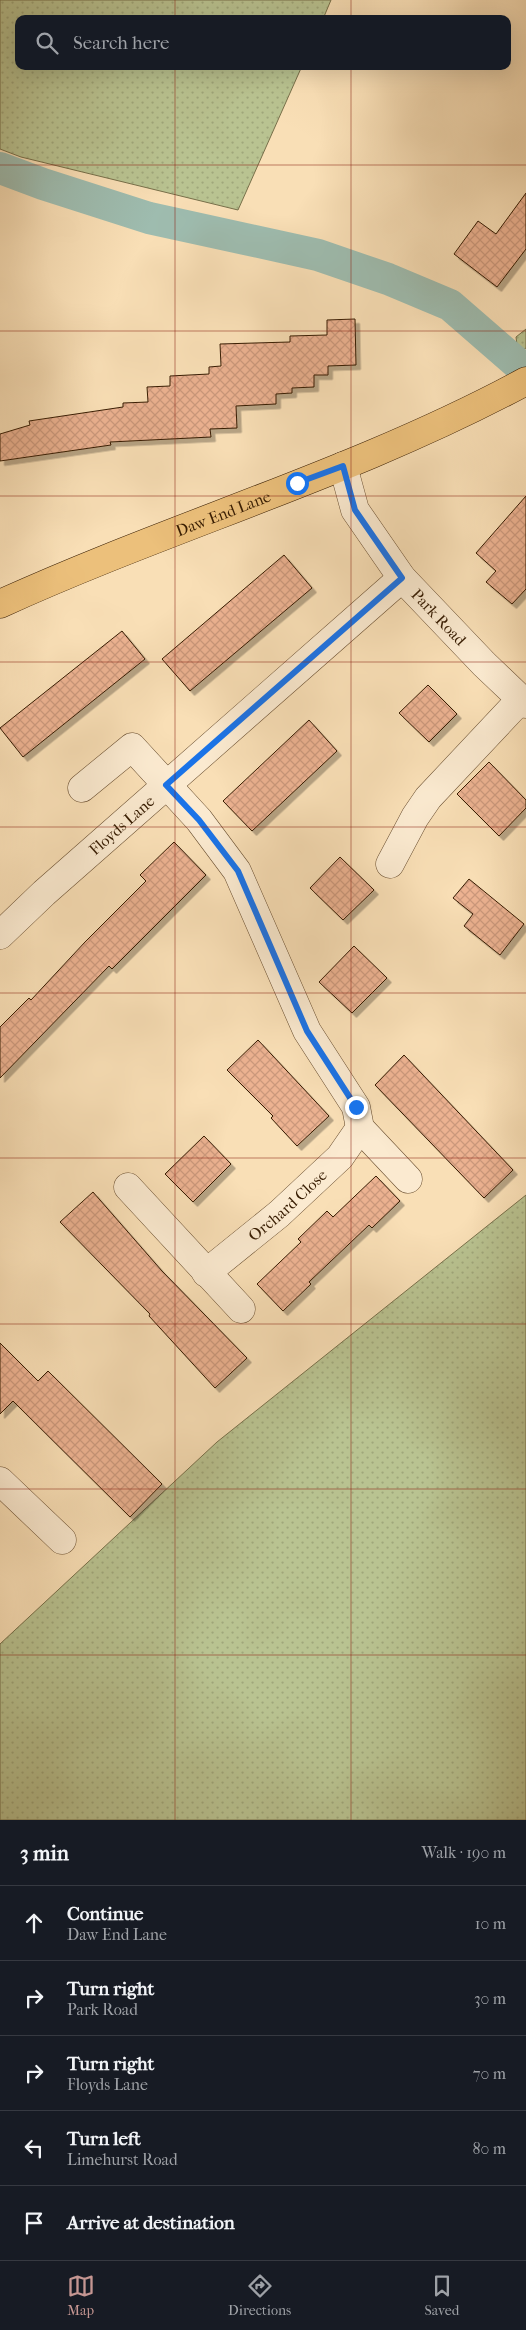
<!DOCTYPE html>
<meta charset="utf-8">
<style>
:root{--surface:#171b24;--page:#242831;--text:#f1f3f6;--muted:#9ea1a6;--line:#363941;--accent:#c59692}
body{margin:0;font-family:"IM FELL French Canon",serif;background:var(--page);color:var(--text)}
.stop{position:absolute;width:15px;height:15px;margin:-11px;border:4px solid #1a73e8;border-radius:50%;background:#fff}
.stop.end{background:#1a73e8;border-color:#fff;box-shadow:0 1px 5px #0008}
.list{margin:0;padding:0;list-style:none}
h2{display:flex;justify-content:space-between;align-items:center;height:65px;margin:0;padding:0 20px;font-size:21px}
h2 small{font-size:16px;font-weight:400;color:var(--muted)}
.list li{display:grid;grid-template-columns:32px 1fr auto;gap:15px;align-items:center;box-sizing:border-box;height:75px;padding:0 20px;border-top:1px solid var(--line)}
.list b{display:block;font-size:19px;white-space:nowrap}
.list p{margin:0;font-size:16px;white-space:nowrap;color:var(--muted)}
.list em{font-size:16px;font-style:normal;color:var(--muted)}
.icon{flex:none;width:28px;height:28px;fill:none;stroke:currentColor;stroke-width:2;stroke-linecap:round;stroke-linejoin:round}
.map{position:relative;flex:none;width:526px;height:1820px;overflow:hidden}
.search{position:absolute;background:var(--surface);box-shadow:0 5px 20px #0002;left:15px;right:15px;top:15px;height:55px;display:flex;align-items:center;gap:12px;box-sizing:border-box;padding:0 18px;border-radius:10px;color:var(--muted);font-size:19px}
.sheet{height:440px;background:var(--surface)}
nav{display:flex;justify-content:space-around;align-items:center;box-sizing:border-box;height:70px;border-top:1px solid var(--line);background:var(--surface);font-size:14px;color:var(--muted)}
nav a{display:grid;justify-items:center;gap:2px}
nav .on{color:var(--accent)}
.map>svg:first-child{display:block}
.grass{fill:url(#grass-dots);stroke:#78704a}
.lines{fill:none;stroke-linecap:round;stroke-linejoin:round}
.canal{stroke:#9ebcaf;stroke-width:32}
.building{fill:url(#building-cross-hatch);stroke:#371c02;filter:url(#shadow)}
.minor-casing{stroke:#684d2f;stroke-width:29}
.major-casing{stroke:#371c02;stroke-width:29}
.minor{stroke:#fbead0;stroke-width:28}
.major{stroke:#ecc07b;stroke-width:28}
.route{stroke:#1a73e8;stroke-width:6}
.grid{fill:none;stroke:#8f2418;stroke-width:1;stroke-opacity:0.55}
.labels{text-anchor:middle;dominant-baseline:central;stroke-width:4;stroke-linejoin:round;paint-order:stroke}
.street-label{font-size:16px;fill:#371c02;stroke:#fbead0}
</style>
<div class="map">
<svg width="526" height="1820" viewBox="0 0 526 1820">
<defs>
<pattern id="grass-dots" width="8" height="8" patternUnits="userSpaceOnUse" patternTransform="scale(1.25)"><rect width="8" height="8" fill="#b9c391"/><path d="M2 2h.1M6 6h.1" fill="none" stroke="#a0a77b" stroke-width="1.8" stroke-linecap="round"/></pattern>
<pattern id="building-cross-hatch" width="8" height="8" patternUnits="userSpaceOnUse" patternTransform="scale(1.25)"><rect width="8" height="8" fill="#ecb291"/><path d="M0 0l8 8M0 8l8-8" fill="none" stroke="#cb987b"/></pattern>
<filter id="shadow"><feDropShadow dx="4.5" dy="4.5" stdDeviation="0" flood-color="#0004"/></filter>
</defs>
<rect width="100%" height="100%" fill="#f9dfb6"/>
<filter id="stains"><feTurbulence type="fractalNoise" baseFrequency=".004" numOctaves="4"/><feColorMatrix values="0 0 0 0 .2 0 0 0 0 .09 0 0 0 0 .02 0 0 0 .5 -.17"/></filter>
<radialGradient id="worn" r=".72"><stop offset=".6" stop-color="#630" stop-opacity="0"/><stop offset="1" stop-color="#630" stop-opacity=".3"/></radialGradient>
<g class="grass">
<polygon points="0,0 331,0 323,19 19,19 19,66 302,66 238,210 21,157 0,149"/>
<polygon points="526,329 526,348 518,353 516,337"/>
<polygon points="526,1195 526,1820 0,1820 0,1644 217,1442"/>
</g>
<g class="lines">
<polyline class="canal" points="0,168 43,184 149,218 318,255 388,279 450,305 526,371"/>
</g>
<g class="building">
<polygon points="526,193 526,249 497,287 454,254 478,221 496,234"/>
<polygon points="355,319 356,365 328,366 328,375 314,375 314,387 292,388 292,393 276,394 276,404 236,406 237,428 210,429 211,437 110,442 111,445 0,461 0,434 30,425 29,421 123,407 123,403 148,402 147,387 170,386 170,376 209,374 209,367 221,366 220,344 290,342 290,336 327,335 327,320"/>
<polygon points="526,496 526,589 512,604 486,582 496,571 476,553"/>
<polygon points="284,555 312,588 190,691 162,659"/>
<polygon points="122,631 145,659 23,757 0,728"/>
<polygon points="428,685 457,714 429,742 399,713"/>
<polygon points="309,720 337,751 252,831 223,801"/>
<polygon points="489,762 526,800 526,808 499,836 457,794"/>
<polygon points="174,842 206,875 112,969 109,966 0,1078 0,1027 29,998 31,1000 85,942 146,881 140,875"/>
<polygon points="340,857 374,890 343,920 310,888"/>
<polygon points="469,879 524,924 500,955 464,926 473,914 453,898"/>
<polygon points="354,946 387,978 352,1013 319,982"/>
<polygon points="258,1040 329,1116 297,1146 271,1118 273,1116 227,1070"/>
<polygon points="404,1055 513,1170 484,1198 375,1085"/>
<polygon points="204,1136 231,1164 193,1202 165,1174"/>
<polygon points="376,1176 400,1201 372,1228 369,1225 309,1282 311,1284 283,1311 257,1284 301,1242 298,1239 327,1211 333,1217"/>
<polygon points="93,1192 162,1271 247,1358 215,1388 149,1316 150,1314 60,1222"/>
<polygon points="0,1343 38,1381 48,1371 162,1484 130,1517 13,1401 0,1414"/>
</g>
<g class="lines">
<g class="minor-casing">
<g id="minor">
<path id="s1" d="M343,466L355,510L402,578L484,664L526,704"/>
<polyline points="82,788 132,747 199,820 237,871 307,1031 356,1107 360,1128 408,1179"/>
<polyline points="390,864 415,817 428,798 521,699"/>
<path id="s2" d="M0,935L44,893L402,578"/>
<polyline points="128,1187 241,1309"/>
<path id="s3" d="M206,1273L279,1214L340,1157L360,1128"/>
<polyline points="0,1481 62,1540"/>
</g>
</g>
<g class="major-casing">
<g id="major">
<path id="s4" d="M0,604C173,525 358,472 526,381"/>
</g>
</g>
<use href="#minor" class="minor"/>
<use href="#major" class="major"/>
</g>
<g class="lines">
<polyline class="route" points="297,483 343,466 355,510 402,578 166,785 199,820 238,871 307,1031 356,1107"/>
</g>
<path class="grid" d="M175,0V19M351,0V19M175,66V1820M351,66V1820M0,165H526M0,331H526M0,496H526M0,662H526M0,827H526M0,993H526M0,1158H526M0,1324H526M0,1489H526M0,1655H526"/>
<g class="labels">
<g class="street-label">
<text stroke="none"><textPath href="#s4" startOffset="241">Daw End Lane</textPath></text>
<text stroke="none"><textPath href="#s1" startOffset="182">Park Road</textPath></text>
<text stroke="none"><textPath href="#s2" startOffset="164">Floyds Lane</textPath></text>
<text stroke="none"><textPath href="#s3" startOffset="106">Orchard Close</textPath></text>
</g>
</g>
<rect width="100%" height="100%" filter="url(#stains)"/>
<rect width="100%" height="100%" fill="url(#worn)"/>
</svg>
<div class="stop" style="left:297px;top:483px"></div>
<div class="stop end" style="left:356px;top:1107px"></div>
<div class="search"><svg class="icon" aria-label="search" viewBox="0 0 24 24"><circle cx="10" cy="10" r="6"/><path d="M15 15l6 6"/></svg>Search here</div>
</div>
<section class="sheet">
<h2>3 min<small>Walk · 190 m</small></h2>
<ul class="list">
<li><svg class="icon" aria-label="ahead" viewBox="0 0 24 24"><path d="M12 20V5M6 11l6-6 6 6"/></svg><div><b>Continue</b><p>Daw End Lane</p></div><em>10 m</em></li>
<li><svg class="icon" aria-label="right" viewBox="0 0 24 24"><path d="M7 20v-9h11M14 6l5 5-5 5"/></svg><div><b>Turn right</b><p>Park Road</p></div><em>30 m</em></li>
<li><svg class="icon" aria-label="right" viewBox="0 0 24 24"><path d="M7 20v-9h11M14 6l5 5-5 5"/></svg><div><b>Turn right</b><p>Floyds Lane</p></div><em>70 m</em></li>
<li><svg class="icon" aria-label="left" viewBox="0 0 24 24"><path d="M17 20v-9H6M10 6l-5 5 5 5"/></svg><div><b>Turn left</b><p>Limehurst Road</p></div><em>80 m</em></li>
<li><svg class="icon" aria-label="arrive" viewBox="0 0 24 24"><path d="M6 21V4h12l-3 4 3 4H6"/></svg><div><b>Arrive at destination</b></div></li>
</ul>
</section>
<nav>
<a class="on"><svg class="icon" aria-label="map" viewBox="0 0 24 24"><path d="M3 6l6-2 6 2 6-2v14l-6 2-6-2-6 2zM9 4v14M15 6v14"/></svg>Map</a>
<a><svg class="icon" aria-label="directions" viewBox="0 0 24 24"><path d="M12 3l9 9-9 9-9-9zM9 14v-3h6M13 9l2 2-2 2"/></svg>Directions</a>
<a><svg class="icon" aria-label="saved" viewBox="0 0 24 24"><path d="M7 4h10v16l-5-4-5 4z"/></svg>Saved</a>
</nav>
